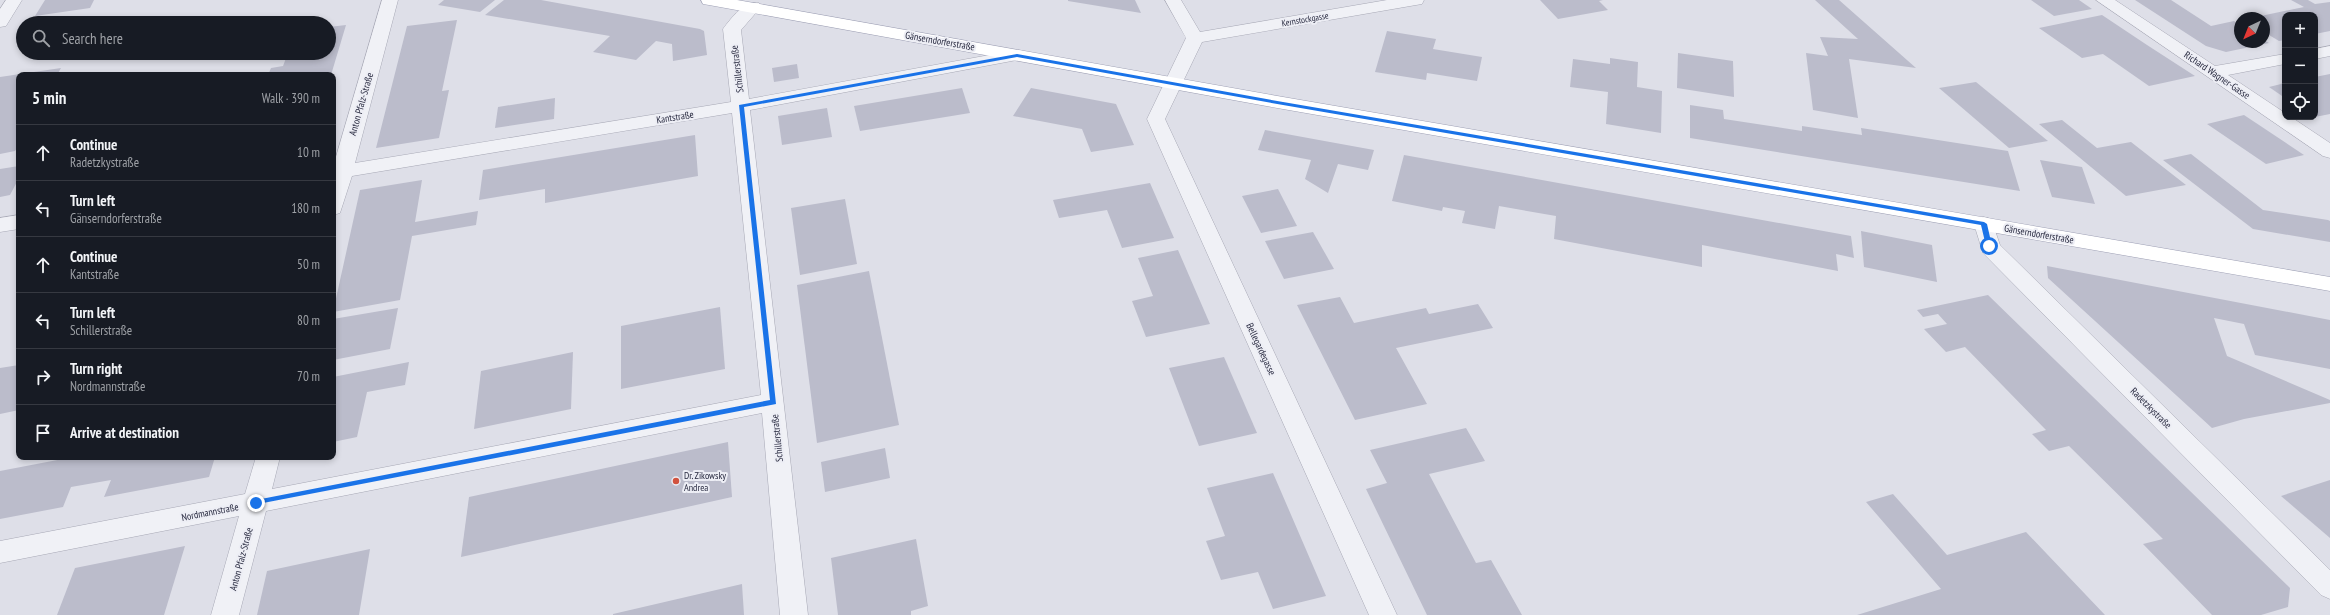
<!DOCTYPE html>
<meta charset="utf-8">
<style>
:root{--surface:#171b24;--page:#242831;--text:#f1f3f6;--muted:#9ea1a6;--line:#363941}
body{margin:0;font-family:"PT Sans Narrow",sans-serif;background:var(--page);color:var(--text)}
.controls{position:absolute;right:12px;top:12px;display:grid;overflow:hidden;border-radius:8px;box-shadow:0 2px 6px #0003}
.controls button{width:36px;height:36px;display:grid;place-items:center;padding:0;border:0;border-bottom:1px solid var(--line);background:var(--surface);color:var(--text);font:20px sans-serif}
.compass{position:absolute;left:2234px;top:12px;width:36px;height:36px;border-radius:50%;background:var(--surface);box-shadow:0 2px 6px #0003;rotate:223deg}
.stop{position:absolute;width:12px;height:12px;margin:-9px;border:3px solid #1a73e8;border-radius:50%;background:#fff}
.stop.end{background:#1a73e8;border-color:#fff;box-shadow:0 1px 4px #0008}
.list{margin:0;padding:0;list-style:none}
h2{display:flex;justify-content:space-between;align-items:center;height:52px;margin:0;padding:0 16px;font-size:17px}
h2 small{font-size:13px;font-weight:400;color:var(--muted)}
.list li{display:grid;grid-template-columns:26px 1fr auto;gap:12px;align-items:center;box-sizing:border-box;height:56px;padding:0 16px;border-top:1px solid var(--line)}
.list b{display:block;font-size:15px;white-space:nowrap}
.list p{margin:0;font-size:13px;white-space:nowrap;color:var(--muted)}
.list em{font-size:13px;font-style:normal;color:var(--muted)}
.icon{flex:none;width:22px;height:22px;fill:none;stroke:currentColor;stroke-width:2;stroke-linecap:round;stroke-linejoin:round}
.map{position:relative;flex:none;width:2330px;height:615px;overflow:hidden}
.search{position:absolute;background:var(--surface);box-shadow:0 2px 6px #0003;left:16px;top:16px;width:320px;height:44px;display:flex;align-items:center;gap:10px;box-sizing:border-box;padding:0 14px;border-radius:22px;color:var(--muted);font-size:15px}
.panel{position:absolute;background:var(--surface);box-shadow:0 2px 6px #0003;left:16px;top:72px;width:320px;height:388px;border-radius:8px}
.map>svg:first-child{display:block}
.building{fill:#bbbccb}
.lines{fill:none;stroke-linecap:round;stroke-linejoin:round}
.minor-casing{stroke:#a7a8b5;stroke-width:1}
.primary-casing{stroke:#9d9fb4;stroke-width:1}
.minor{fill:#f0f1f6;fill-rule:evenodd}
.primary{fill:#fff;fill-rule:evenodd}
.route{fill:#1a73e8}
.poi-dot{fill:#d1523e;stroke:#edeef5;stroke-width:1.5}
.labels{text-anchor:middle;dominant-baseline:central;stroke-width:4;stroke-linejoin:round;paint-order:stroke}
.far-street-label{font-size:9px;fill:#27293f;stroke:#edeef5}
.street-label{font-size:10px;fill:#27293f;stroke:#edeef5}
.poi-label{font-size:10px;fill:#27293f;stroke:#edeef5;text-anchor:start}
</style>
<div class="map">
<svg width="2330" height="615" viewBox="0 0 2330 615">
<rect width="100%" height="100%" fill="#dedfe8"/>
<g class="building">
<polygon points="45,0 94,0 90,8 35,16"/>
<polygon points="444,0 495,0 480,12 438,5"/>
<polygon points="504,0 541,0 700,29 704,31 707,55 673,61 672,44 656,41 636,60 593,52 610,36 485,15"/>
<polygon points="1068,0 1135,0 1141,13 1068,1"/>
<polygon points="1540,0 1603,0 1599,1 1608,10 1558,19"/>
<polygon points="1815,0 1839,0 1916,68 1849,59 1858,118 1813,110 1806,53 1828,56 1820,37 1858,39"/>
<polygon points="2031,0 2079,0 2092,9 2054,16"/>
<polygon points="2135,0 2171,0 2211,26 2234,21 2240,25 2240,42 2264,42 2264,40 2269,43 2226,52 2206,46"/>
<polygon points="2291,0 2308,0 2315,4 2330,2 2330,31 2315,34 2315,15 2285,15 2285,40 2279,41 2264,32 2264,18 2251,18 2304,7"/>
<polygon points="2102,15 2147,45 2195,76 2149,86 2103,54 2082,58 2039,28"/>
<polygon points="457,20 442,91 449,90 439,138 376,148 407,26"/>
<polygon points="346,25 331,75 268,75 271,68 283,66 288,53 329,53 329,27"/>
<polygon points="1387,31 1436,39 1433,49 1482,57 1477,81 1427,73 1426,80 1375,72"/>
<polygon points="1678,53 1733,61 1734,97 1677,88"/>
<polygon points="1610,58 1638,62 1637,87 1662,91 1661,133 1606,124 1608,92 1570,87 1573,59 1610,64"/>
<polygon points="797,64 799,78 774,82 772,68"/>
<polygon points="61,68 57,75 19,75 19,145 15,151 0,154 0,77"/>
<polygon points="2330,74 2330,114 2315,117 2315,77"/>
<polygon points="1976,82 2048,141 2009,148 1939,88"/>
<polygon points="2285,83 2285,98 2269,87"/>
<polygon points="962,88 970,113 860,131 854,106"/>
<polygon points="1031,88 1116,104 1134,145 1091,152 1082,129 1013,116"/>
<polygon points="555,98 554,119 495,128 498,107"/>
<polygon points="1690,105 1723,110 1724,119 1802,131 1802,126 1862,135 1861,128 2008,151 2020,191 1690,138"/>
<polygon points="827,108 832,137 782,145 778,116"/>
<polygon points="2244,115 2304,155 2266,164 2207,124"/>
<polygon points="2062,120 2097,148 2131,142 2186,185 2126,196 2039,124"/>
<polygon points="1265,130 1319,140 1374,150 1368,170 1338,164 1328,193 1305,179 1311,160 1258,150"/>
<polygon points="695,135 698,176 545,203 545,189 479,200 483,170"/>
<polygon points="2191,154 2263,210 2328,220 2330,221 2330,242 2253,229 2163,160"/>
<polygon points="1404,155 1851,236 1854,258 1836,254 1838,271 1702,245 1702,267 1554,239 1556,216 1499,206 1495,229 1462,223 1465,211 1443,207 1442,211 1392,201"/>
<polygon points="2040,160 2082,167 2095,204 2052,197"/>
<polygon points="19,166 19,178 10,195 0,197 0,169"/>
<polygon points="422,180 415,222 478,211 476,225 412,236 400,300 333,312 360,190"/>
<polygon points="1150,183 1174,238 1122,248 1107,210 1059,218 1053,200"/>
<polygon points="1278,189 1297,226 1261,233 1242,196"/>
<polygon points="845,199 857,264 800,275 791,208"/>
<polygon points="1861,231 1932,245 1937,282 1864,267"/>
<polygon points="1313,232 1334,269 1284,279 1265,241"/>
<polygon points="1178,250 1210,324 1146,337 1132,301 1153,296 1138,258"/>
<polygon points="2047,266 2330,320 2330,369 2255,355 2244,324 2214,318 2227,356 2330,400 2330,403 2244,419 2212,428 2048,278"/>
<polygon points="869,271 899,425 817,443 797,285"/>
<polygon points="1988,295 2290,588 2288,607 2261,615 2212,615 2143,544 2163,539 2069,446 2049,451 2032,434 2046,430 1965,347 1946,352 1924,329 1947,324 1938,314 1923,317 1917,310"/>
<polygon points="1340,297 1354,323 1426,308 1429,314 1478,304 1493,328 1396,348 1427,404 1355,420 1297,305"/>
<polygon points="720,307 725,369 621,389 621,326"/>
<polygon points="398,308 390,349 333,360 333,319"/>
<polygon points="573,352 571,409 474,429 481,371"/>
<polygon points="1224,357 1257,433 1199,446 1169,368"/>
<polygon points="409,362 405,385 367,392 357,437 333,442 333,377"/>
<polygon points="19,365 19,410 0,414 0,368"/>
<polygon points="1466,428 1485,461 1429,474 1476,563 1491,560 1522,615 1427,615 1366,489 1387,483 1370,450"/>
<polygon points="728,442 732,497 461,557 469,497"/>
<polygon points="885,448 890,478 825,492 821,462"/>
<polygon points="73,457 215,457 209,477 104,497 111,480 71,487 63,507 0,519 0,471"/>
<polygon points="1273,473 1326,596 1273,609 1258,572 1221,580 1206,541 1225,536 1207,488"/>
<polygon points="2330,480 2330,538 2281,496"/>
<polygon points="1893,494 1947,555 2026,532 2105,615 1857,615 1941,589 1866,502"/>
<polygon points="916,539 928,606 911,611 911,615 838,615 831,558"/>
<polygon points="185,546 164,615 57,615 75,568"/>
<polygon points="370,549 359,615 257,615 267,571"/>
<polygon points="742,584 744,615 613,615 613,614"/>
</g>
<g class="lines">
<g class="minor-casing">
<g id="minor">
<polygon points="6,0 22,0 6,26 0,27 0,9"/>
<path d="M382,0H398L355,163L731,102L723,29C731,18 745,0 759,3L761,7L741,30L749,99L1017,50L1023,51L1026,55L1023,59L1017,60L750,110L808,615H780L762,413L266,511L239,615H211L239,516L0,563V541L245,494L256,457H280L272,489L761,395L732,113L352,176L340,213L333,215V167Z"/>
<polygon points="1165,0 1181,0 1200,32 1387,0 1424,0 1422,4 1416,5 1202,42 1165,119 1397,615 1369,615 1147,119 1186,38"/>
<polygon points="2096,0 2115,0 2215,66 2285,54 2285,64 2228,75 2285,113 2285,117 2291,117 2330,143 2330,158 2323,156"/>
<polygon points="2330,46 2330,56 2315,59 2315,49"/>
<polygon points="19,215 19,229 0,232 0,218"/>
<polygon points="1984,217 1991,219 2000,245 2330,570 2330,599 2321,595 1983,253 1974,224 1977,219"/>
</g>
</g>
<g class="primary-casing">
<polygon id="primary" points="701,0 737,0 1283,97 2330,277 2330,291 1283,109 709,5 703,4"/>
</g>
<use href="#minor" class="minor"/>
<use href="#primary" class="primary"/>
</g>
<polygon class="route" points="1017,54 1283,102 1984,222 1987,224 1992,246 1989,248 1986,246 1981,225 1283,105 1017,57 744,107 776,404 253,505 253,501 256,500 770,400 739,105"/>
<circle class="poi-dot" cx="676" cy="481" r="4"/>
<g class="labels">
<g class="far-street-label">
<text transform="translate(1305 19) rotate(-10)">Kernstockgasse</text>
</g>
<g class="street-label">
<text transform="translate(940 41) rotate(10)">Gänserndorferstraße</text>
<text transform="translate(737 69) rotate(-97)">Schillerstraße</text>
<text transform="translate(2217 75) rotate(34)">Richard Wagner-Gasse</text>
<text transform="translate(361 104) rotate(-74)">Anton Pfalz-Straße</text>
<text transform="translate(675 117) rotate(-9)">Kantstraße</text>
<text transform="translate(2039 234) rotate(10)">Gänserndorferstraße</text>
<text transform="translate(1261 349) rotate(65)">Bellegardegasse</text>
<text transform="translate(2151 408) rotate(45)">Radetzkystraße</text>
<text transform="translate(777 438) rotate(-96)">Schillerstraße</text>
<text transform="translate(210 512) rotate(-11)">Nordmannstraße</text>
<text transform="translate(241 559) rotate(-75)">Anton Pfalz-Straße</text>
</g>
<g class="poi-label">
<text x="684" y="475">Dr. Zikowsky<tspan x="684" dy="12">Andrea</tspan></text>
</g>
</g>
</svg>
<div class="controls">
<button>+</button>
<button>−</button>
<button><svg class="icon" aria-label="locate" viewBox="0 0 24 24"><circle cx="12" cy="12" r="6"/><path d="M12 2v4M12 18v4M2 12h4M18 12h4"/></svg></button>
</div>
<svg class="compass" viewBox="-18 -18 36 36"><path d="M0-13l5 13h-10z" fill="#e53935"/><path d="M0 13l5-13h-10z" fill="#9ea1a6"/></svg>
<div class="stop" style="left:1989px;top:246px"></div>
<div class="stop end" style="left:256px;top:503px"></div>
<div class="search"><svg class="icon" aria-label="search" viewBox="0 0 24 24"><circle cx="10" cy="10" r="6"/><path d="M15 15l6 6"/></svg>Search here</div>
<section class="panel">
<h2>5 min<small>Walk · 390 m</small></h2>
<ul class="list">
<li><svg class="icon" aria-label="ahead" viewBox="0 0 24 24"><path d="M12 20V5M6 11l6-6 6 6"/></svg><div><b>Continue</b><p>Radetzkystraße</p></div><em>10 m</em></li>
<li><svg class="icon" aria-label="left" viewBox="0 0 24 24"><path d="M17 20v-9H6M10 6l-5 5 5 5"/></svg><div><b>Turn left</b><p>Gänserndorferstraße</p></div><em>180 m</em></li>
<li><svg class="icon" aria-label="ahead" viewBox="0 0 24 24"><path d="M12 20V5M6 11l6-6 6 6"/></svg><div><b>Continue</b><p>Kantstraße</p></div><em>50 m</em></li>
<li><svg class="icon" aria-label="left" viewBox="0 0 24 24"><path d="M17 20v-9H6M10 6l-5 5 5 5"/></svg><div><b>Turn left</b><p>Schillerstraße</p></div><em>80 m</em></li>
<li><svg class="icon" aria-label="right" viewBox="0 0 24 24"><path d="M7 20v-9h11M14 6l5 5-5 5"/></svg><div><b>Turn right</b><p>Nordmannstraße</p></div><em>70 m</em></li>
<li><svg class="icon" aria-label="arrive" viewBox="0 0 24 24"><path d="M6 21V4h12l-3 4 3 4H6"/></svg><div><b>Arrive at destination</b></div></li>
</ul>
</section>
</div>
